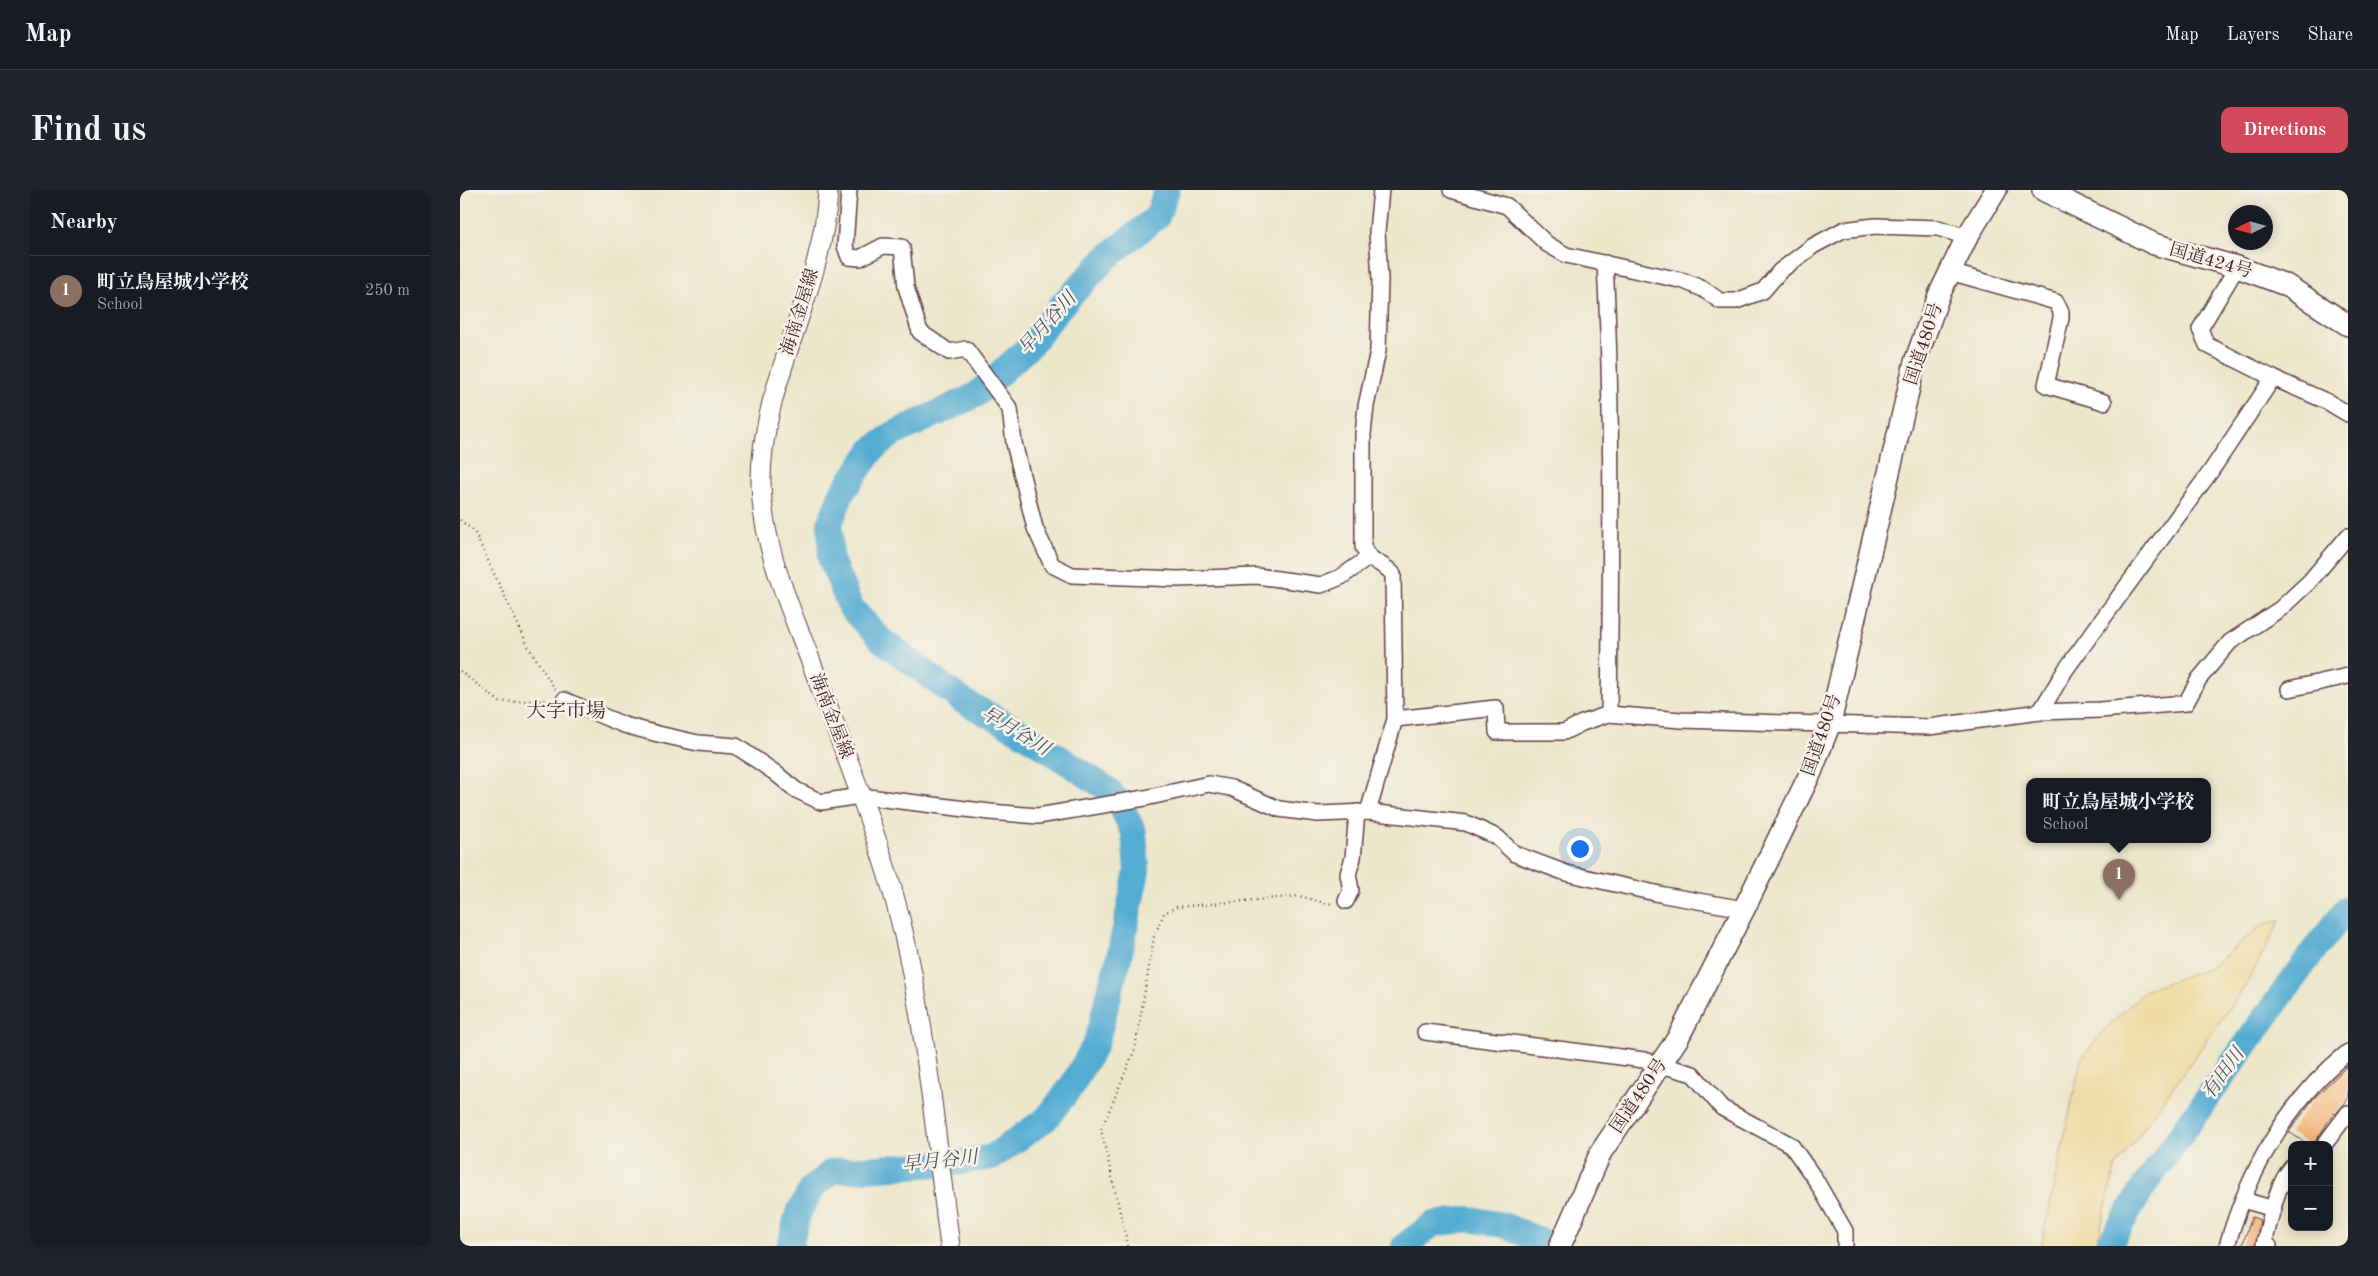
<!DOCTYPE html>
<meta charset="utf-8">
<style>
:root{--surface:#171b24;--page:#20242c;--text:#f1f3f6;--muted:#9ea1a6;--line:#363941;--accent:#d1495b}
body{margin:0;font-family:"Old Standard TT","Noto Serif JP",serif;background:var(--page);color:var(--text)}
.controls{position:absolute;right:15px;bottom:15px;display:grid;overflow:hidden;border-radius:10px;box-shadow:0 2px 12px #0003}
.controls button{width:45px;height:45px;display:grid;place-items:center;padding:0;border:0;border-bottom:1px solid var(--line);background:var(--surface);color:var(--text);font:25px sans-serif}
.compass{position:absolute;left:1768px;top:15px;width:45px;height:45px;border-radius:50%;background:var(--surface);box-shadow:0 2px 12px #0003;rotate:265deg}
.you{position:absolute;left:1119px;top:658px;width:18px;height:18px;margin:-12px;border:4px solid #fff;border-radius:50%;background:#1a73e8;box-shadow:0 0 0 8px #1a73e833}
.badge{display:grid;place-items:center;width:32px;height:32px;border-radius:50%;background:var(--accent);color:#fff;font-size:16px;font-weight:700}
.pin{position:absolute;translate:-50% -41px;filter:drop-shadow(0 1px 2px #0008)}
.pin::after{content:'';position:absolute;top:26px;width:18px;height:15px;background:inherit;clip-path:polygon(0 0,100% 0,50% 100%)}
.popup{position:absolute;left:1566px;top:588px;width:185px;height:65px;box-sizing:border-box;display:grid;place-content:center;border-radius:10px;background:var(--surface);filter:drop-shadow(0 1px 4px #0005);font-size:16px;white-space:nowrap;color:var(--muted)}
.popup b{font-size:19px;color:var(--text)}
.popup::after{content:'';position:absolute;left:50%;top:100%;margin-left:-10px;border:10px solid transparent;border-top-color:var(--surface)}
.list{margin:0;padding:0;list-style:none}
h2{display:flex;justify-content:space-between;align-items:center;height:65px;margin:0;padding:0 20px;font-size:21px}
h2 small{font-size:16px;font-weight:400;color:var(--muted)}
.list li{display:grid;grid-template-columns:32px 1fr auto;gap:15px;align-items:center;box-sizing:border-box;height:70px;padding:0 20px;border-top:1px solid var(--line)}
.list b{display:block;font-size:19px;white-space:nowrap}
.list p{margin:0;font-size:16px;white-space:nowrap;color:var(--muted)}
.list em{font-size:16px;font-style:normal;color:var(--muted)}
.map{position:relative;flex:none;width:1888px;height:1056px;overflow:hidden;border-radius:10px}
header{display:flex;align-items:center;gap:30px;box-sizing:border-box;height:70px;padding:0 25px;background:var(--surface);border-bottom:1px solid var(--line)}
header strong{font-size:24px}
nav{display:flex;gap:28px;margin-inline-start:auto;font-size:18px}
.intro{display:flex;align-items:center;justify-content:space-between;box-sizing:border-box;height:120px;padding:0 30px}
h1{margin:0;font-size:35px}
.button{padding:12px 22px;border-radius:10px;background:var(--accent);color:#fff;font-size:18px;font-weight:700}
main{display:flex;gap:30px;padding:0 30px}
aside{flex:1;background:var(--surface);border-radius:10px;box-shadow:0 2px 12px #0003}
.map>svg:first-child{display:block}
.sand{fill:#eeda9e;stroke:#9c7c64}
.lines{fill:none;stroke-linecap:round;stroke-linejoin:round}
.river{stroke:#55acd2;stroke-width:26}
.building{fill:#f3b476}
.minor-casing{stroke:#623d43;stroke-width:18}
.major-casing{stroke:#623d43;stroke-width:21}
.highway-casing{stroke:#623d43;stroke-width:24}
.path{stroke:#623d43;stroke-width:2.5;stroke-dasharray:1 4;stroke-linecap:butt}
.minor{stroke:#fff;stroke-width:15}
.major{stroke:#fff;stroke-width:19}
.highway{stroke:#fff;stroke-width:21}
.labels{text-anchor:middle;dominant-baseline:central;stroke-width:5;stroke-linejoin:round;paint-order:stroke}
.street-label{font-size:18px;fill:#4a1f2b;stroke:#f7f3e8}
.water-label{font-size:19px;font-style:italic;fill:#4e576e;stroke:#f7f3e8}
.quarter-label{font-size:20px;fill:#4a1f2b;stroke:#f7f3e8}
</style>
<header>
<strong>Map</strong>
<nav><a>Map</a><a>Layers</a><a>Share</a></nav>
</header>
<div class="intro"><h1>Find us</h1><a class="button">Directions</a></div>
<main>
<aside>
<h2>Nearby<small></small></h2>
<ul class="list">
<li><span class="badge" style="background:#8d6e63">1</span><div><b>町立鳥屋城小学校</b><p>School</p></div><em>250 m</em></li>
</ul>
</aside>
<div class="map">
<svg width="1888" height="1056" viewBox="0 0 1888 1056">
<rect width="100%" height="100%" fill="#f7f3e8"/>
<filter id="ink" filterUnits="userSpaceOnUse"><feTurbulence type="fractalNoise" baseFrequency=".02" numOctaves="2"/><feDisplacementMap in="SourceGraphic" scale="10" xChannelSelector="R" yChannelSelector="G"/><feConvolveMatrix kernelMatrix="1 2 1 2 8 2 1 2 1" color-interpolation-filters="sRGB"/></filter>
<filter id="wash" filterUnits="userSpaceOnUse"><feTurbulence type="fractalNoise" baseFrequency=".0096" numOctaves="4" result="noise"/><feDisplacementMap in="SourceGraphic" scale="20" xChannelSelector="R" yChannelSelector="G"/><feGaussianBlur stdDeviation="1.12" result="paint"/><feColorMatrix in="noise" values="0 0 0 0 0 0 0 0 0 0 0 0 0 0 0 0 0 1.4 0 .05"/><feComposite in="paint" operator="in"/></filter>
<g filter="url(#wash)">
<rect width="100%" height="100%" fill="#ece6cb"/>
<polygon class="sand" points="1820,731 1786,795 1655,978 1638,1050 1634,1056 1581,1056 1621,869 1646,838 1686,800 1750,778 1803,734"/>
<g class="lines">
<g class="river">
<polyline points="330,1056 337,1026 352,998 373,981 494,973 532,967 586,929 611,897 636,853 659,767 677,681 674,643 661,616 649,600 559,541 503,511 420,449 391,418 371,370 370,333 382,303 412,260 433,244 516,205 572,154 600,117 646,68 697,27 707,0"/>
<polyline points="944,1056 973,1034 1010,1029 1043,1035 1093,1056"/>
<polyline points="1648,1056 1686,993 1851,764 1888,718"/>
</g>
</g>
<g id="blocks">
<g class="building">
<polygon points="1888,875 1888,909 1876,924 1874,923 1853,955 1849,955 1829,942 1854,908"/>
<polygon points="1792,1027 1800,1030 1795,1056 1782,1056"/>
</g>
</g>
</g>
<g filter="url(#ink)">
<use href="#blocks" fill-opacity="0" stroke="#623d43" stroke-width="1"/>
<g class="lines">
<g class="minor-casing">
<g id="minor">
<polyline points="389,0 385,56 389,67 400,68 423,56 442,57 446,97 460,142 489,162 506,159 550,219 554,253 575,338 592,375 612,385 718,389 797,386 861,395 881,387 908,368"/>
<polyline points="991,0 1047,16 1087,54 1106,65 1224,91 1243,99 1260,111 1276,111 1303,101 1320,81 1353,56 1383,40 1415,36 1478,38 1507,47"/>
<path d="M1145,73C1153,223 1151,374 1149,524"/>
<polyline points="1777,77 1740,139 1747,155 1813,188 1868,212 1888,224"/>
<polyline points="1490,82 1596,112 1601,122 1601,128 1586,195 1644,212"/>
<polyline points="1829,499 1888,486"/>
<polyline points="104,510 164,535 198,544 238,553 276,556 314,582 336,600 361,612 400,606 530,622 578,626 685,608 749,594 771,598 819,619 858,624 908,622 1006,633 1037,647 1055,664 1106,683 1204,705 1284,719"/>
<polyline points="1580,522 1606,479 1751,281 1813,188"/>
<polyline points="935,529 1036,518 1037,542 1104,542 1122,533 1149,524 1221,530 1469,537 1580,522 1640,520 1726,513 1739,489 1770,452 1820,419 1849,392 1888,346"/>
<path d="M908,622L935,529L933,384C921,371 911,374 903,357V244L906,216L918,161L920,89L917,42L921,0"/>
<polyline points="886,711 891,700 888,684 893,668 897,622"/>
<polyline points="965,842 1184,870 1233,884 1262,918 1331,955 1355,989 1385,1041 1385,1056"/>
<polyline points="1864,955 1888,923"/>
<polyline points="1783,1010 1814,1019"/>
<path d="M1767,1056C1788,982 1828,910 1888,862"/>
<path d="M1809,1056L1804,1054C1810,1032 1816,994 1832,977"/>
</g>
</g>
<g class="major-casing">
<path id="major" d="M368,0C364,101 300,192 301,293C302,356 329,414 351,472C379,547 409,622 432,699C465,814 474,937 490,1056"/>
</g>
<g class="highway-casing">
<g id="highway">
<polyline points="1583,0 1694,54 1777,77 1826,95 1888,135"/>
<polyline points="1100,1056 1141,962 1218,848 1284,719 1351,582 1370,533 1455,172 1479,105 1507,47 1536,0"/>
</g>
</g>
<g class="path">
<polyline points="0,330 14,341 69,458 95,499"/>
<polyline points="0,481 40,512 90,510"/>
<polyline points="668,1056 641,940 675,859 694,747 704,723 717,717 840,706 868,714 873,713"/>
</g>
<use href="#minor" class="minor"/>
<use href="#major" class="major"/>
<use href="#highway" class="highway"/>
</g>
</g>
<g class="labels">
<g class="street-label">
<text transform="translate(1751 71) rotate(16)">国道424号</text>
<text transform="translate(340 122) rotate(-73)">海南金屋線</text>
<text transform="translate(1464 154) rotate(-72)">国道480号</text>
<text transform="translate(371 526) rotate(69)">海南金屋線</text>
<text transform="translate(1362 545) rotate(-71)">国道480号</text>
<text transform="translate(1179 906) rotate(-56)">国道480号</text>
</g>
<g class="water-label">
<text transform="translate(588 134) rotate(-48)">早月谷川</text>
<text transform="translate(555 542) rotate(31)">早月谷川</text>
<text transform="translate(1764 884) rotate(-54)">有田川</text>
<text transform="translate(480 972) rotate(-6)">早月谷川</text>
</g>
<g class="quarter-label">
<text x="106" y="522">大字市場</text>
</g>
</g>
</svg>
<div class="controls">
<button>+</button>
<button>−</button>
</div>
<svg class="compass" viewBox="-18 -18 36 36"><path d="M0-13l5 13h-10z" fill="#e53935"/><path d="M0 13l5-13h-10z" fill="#9ea1a6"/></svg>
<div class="you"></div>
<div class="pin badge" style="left:1659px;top:710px;background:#8d6e63">1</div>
<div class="popup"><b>町立鳥屋城小学校</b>School</div>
</div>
</main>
